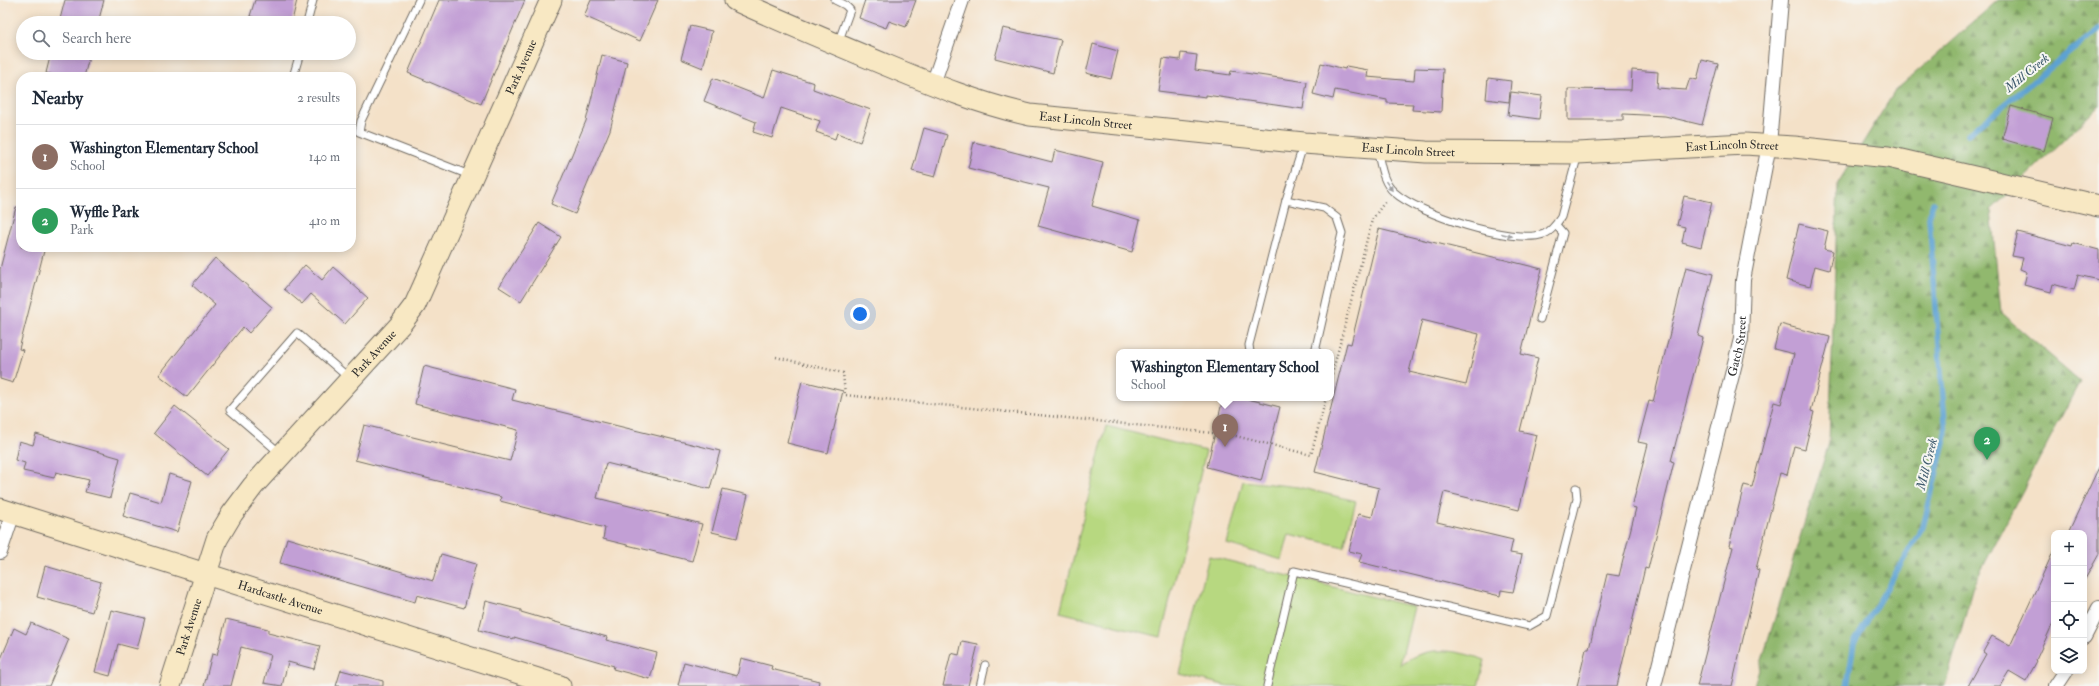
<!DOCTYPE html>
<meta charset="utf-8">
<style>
:root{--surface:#fff;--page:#f6f6f7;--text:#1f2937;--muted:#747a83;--line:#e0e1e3;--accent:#111827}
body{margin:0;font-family:"IM FELL Double Pica",serif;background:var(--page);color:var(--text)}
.controls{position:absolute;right:12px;bottom:12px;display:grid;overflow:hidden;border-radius:8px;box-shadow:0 2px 10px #0003}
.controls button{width:36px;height:36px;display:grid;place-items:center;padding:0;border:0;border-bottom:1px solid var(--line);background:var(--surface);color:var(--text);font:20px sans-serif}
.you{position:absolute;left:860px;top:314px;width:14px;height:14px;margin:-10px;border:3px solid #fff;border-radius:50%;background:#1a73e8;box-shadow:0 0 0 6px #1a73e833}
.badge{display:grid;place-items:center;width:26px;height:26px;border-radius:50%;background:var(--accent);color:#fff;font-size:13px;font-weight:700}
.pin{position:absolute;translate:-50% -33px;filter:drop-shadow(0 1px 2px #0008)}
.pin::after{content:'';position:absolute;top:21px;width:14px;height:12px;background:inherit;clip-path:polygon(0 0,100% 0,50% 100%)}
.popup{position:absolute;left:1116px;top:349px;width:218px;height:52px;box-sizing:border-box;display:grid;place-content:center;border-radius:8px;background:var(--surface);filter:drop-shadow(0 1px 3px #0005);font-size:13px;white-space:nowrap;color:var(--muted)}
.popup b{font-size:15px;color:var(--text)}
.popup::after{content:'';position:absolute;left:50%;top:100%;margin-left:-8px;border:8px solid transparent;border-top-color:var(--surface)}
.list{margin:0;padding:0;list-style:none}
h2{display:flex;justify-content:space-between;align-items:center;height:52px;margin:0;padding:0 16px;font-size:17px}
h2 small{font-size:13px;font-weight:400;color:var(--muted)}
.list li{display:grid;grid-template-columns:26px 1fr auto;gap:12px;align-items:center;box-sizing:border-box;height:64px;padding:0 16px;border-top:1px solid var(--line)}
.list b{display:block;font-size:15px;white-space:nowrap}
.list p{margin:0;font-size:13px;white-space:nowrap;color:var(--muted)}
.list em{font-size:13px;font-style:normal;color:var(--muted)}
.icon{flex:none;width:22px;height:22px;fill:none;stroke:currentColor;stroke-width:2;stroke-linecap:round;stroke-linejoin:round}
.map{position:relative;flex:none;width:2099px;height:686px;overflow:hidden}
.search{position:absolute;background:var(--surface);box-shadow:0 2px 10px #0003;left:16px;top:16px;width:340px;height:44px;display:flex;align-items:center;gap:10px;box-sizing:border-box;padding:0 14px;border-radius:22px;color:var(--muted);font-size:15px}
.panel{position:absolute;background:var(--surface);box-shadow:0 2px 10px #0003;left:16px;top:72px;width:340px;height:180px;border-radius:16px}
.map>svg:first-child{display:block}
.forest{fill:url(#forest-firs);stroke:#5e724c}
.park{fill:#b7d880;stroke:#718256}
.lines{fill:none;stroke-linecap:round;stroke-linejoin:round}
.stream{stroke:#5da2d2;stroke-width:5.5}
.building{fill:#c29fd5;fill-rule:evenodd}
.lane-casing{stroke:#716b62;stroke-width:9}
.street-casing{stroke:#716b62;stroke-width:16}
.secondary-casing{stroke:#716b62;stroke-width:23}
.path{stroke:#716b62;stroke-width:2.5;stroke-dasharray:1 3;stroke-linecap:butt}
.lane{stroke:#fff;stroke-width:7}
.street{stroke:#fff;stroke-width:14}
.secondary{stroke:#f8e8c3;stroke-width:21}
.oneway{fill:#a0a0a0}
.labels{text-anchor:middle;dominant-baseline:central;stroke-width:4;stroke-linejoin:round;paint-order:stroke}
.street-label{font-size:12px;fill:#2b2b2b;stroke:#f6f6f2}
.water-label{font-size:13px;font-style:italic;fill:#3f5b6e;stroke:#f6f6f2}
</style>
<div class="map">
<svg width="2099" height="686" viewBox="0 0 2099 686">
<defs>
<pattern id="forest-firs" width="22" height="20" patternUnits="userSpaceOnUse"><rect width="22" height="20" fill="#91b86e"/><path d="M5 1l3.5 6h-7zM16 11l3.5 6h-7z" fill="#77965b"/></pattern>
</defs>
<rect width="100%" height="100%" fill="#f6f6f2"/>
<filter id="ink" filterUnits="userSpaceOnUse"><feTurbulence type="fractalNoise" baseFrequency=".025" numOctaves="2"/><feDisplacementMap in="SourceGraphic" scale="8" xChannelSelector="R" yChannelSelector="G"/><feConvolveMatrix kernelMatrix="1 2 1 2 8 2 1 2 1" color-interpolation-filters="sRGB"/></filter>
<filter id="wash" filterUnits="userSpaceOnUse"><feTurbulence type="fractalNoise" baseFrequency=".012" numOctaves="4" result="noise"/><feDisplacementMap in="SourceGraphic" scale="16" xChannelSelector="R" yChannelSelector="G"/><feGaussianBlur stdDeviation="0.9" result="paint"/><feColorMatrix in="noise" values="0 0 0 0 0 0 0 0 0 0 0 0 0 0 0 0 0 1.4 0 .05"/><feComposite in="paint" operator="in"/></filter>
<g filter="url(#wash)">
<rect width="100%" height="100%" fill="#f4e1c8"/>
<polygon class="forest" points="1998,0 2099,0 2099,106 1991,210 2001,313 2080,381 1975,582 1945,686 1754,686 1829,443 1838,183 1895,91"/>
<g class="park">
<polygon points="1106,426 1206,451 1161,637 1060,612"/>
<polygon points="1243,481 1298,487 1356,501 1344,547 1289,534 1282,560 1227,544"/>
<path d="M1209,556L1414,607L1400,665C1427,644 1456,650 1485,660L1478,686H1228L1180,674Z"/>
</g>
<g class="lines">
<g class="stream">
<polyline points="1968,134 2099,29"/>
<polyline points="1847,686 1854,643 1923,527 1946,435 1929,218 1933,203"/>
</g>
</g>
<g id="blocks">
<g class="building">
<polygon points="65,0 104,0 98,23 59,23"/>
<polygon points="255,0 297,0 292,21 286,23 254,23 256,18 250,16"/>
<polygon points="439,0 525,0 481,104 408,73"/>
<polygon points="591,0 658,0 640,41 584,16"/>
<polygon points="865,0 916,0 906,27 889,21 886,28 859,18"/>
<polygon points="690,26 712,31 703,68 681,59"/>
<polygon points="1003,28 1061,40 1053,73 995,58"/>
<polygon points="1093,44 1118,51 1111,79 1086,73"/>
<polygon points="51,53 90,53 84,77 63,77 46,73"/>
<polygon points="1181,53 1197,55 1195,70 1230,75 1231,71 1307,82 1303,109 1206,95 1206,97 1158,91 1163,58 1180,60"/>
<polygon points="602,55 627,62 610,130 575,214 551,204 586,121"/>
<polygon points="1702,60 1718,64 1702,125 1665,116 1623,114 1623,120 1568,120 1568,89 1631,90 1632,70 1658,72 1657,88 1686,90 1690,78 1697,80"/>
<polygon points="1321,63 1345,69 1346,66 1368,70 1367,77 1414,81 1415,68 1443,69 1441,112 1412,110 1413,104 1387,103 1387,100 1335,90 1333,99 1313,94"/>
<polygon points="773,70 814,83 813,89 871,110 860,142 837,133 835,139 816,132 820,121 781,108 772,138 753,132 756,122 704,101 713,78 764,98"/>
<polygon points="1488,78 1511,81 1509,102 1486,99"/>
<polygon points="1511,92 1542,96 1539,119 1508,115"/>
<polygon points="2011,106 2053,118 2044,151 2002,139"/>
<polygon points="924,128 947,135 935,177 912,171"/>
<polygon points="974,142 1052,162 1055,150 1103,162 1092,206 1140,220 1132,252 1038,226 1049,188 968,168"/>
<polygon points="1684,196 1712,202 1701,247 1682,242 1685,227 1677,225"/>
<polygon points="16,207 21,207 21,247 45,247 19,349 23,350 13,383 0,379 0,269"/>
<polygon points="539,223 561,237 521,301 499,287"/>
<polygon points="1799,224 1828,231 1824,249 1833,251 1829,270 1815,266 1810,286 1786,280"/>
<path d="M1379,229L1542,269L1521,354L1538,358L1520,431L1537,435L1519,510L1444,492L1437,522L1513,540L1510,553L1522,555L1513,592L1501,590L1500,596L1359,562L1362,554L1349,551L1358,514L1372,517L1379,488L1315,472L1347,343L1351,344ZM1422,320L1479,334L1466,385L1409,372Z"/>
<polygon points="2018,232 2072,246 2073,243 2099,250 2099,280 2078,275 2074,290 2053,284 2051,292 2024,285 2027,272 2020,269 2023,258 2012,256"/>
<polygon points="215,258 272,307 249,333 243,327 187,397 159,375 215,305 192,285"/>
<polygon points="305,265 322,280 333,267 368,298 345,324 311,294 302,304 284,289"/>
<polygon points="1686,267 1713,274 1698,336 1703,338 1671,461 1674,462 1648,569 1645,568 1617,686 1577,686 1586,649 1589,649 1607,574 1619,576 1636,508 1632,507 1648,444 1638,442 1649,401 1653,402"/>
<polygon points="1780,324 1830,337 1811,411 1814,412 1805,449 1794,446 1787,475 1780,473 1756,569 1759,570 1732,686 1697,686 1733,547 1729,546 1744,485 1752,487 1774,402 1781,404 1794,354 1774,349"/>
<polygon points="424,366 515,389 512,400 720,451 710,489 606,463 597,498 702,524 692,561 603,539 605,528 500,501 501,497 355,460 364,425 510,461 518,430 415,404"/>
<polygon points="802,381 843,391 828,453 787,443"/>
<polygon points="1223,398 1244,398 1280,407 1261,481 1207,467"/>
<polygon points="175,406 229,449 207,476 154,433"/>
<polygon points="36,434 120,458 110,498 85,492 89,480 56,472 54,478 23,471 25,463 15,460 19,441 33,445"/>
<polygon points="2099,467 2099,554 2084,581 2084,533 2068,533"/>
<polygon points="169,474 192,481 177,532 123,516 130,493 161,502"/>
<polygon points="723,489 748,495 737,538 712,532"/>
<polygon points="287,538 433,581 441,554 476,564 464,608 417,595 415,602 280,563"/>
<polygon points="2054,550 2054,621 2036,660 2037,661 2026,681 2009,671 2000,686 1968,686 1986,654 1983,652 1992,636 2010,646"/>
<polygon points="45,566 101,582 92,612 37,597"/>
<polygon points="486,601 521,610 521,612 607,637 606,640 657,653 650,679 613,669 614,666 514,637 514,639 479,630"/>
<polygon points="111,610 145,618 137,649 118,644 110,676 95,672"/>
<polygon points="226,619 268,629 268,633 320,646 314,669 288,662 282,686 264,683 271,655 241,647 231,686 204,686 212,654 217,655"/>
<polygon points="31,623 69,639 49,686 0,686 0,661 14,628 26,634"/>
<polygon points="962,641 978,644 968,686 943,686 951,653 959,655"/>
<polygon points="741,658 772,666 771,669 819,681 818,686 678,686 684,662 737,676"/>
<polygon points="341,670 383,681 383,686 336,686"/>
</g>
</g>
</g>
<g filter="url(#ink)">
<use href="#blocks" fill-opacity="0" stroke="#716b62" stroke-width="1"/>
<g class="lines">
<g class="lane-casing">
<g id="lane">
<polyline points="419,0 361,121 359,132 472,176"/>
<polyline points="835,0 845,5 850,10 838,43"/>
<polyline points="307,23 313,0"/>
<polyline points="293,77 300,53"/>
<path d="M1377,150C1381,164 1382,182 1394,192C1418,214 1513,245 1544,234C1552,231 1557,223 1561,217L1578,154"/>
<polyline points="1286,200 1324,208 1337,218 1342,233 1315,352"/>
<polyline points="1540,319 1563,233 1556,225"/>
<polyline points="1250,352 1249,345 1286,200 1303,146"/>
<polyline points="281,454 230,410 297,333 349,378"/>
<polyline points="980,686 985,665"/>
<polyline points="1267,686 1294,571 1529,626 1547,616 1577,499 1576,488"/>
</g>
</g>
<g class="street-casing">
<g id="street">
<polyline points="933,84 962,0"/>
<polyline points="0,552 13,513"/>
<polyline points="2084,637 2099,608"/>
<path id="s1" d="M1654,686L1741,339L1743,280L1769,145L1781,0"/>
<polyline points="2056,686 2066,671"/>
</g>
</g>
<g class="secondary-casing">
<g id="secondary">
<path id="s2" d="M735,0C785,23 836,44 886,65C934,85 980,104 1030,115L1304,143L1426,152L1578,153L1745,144L1794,147L1888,157L2099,206"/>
<path id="s3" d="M0,509L560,686"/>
<path id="s4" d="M170,686L217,539L232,514L253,486L400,325L415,305L551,0"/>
</g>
</g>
<g class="path">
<polyline points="776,357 843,373 845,395 1232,435 1311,455 1326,398"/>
<polyline points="1331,378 1372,220 1386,200"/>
</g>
<use href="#lane" class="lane"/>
<use href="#street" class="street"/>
<use href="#secondary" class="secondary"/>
</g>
<defs><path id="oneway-solid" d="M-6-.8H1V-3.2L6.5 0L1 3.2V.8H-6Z"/></defs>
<g class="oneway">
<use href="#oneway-solid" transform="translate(1389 186) rotate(54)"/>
<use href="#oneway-solid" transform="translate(1507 235) rotate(14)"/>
</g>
</g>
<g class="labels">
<g class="street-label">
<text stroke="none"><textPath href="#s4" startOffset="722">Park Avenue</textPath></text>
<text stroke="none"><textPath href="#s2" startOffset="373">East Lincoln Street</textPath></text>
<text stroke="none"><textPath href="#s2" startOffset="1021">East Lincoln Street</textPath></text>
<text stroke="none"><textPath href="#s2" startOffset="697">East Lincoln Street</textPath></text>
<text stroke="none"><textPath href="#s1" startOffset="350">Gatch Street</textPath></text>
<text stroke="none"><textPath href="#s4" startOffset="398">Park Avenue</textPath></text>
<text stroke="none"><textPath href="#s3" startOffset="294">Hardcastle Avenue</textPath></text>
<text stroke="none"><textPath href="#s4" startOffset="62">Park Avenue</textPath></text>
</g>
<g class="water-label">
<text transform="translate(2027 73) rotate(-39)">Mill Creek</text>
<text transform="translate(1927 464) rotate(-76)">Mill Creek</text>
</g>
</g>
</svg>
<div class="controls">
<button>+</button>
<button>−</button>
<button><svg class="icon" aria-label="locate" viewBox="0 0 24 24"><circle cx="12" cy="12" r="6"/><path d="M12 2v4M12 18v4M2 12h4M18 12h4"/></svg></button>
<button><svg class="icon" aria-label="layers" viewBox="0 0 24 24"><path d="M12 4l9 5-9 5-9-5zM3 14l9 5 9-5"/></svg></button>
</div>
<div class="you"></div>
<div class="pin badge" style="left:1225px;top:447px;background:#8d6e63">1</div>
<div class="popup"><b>Washington Elementary School</b>School</div>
<div class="pin badge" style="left:1987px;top:460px;background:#2e9e5b">2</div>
<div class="search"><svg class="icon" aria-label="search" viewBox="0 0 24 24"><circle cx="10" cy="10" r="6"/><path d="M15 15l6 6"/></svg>Search here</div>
<section class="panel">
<h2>Nearby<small>2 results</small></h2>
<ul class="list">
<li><span class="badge" style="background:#8d6e63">1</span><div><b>Washington Elementary School</b><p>School</p></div><em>140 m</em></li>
<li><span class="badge" style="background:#2e9e5b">2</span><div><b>Wyffle Park</b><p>Park</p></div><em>410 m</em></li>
</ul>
</section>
</div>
